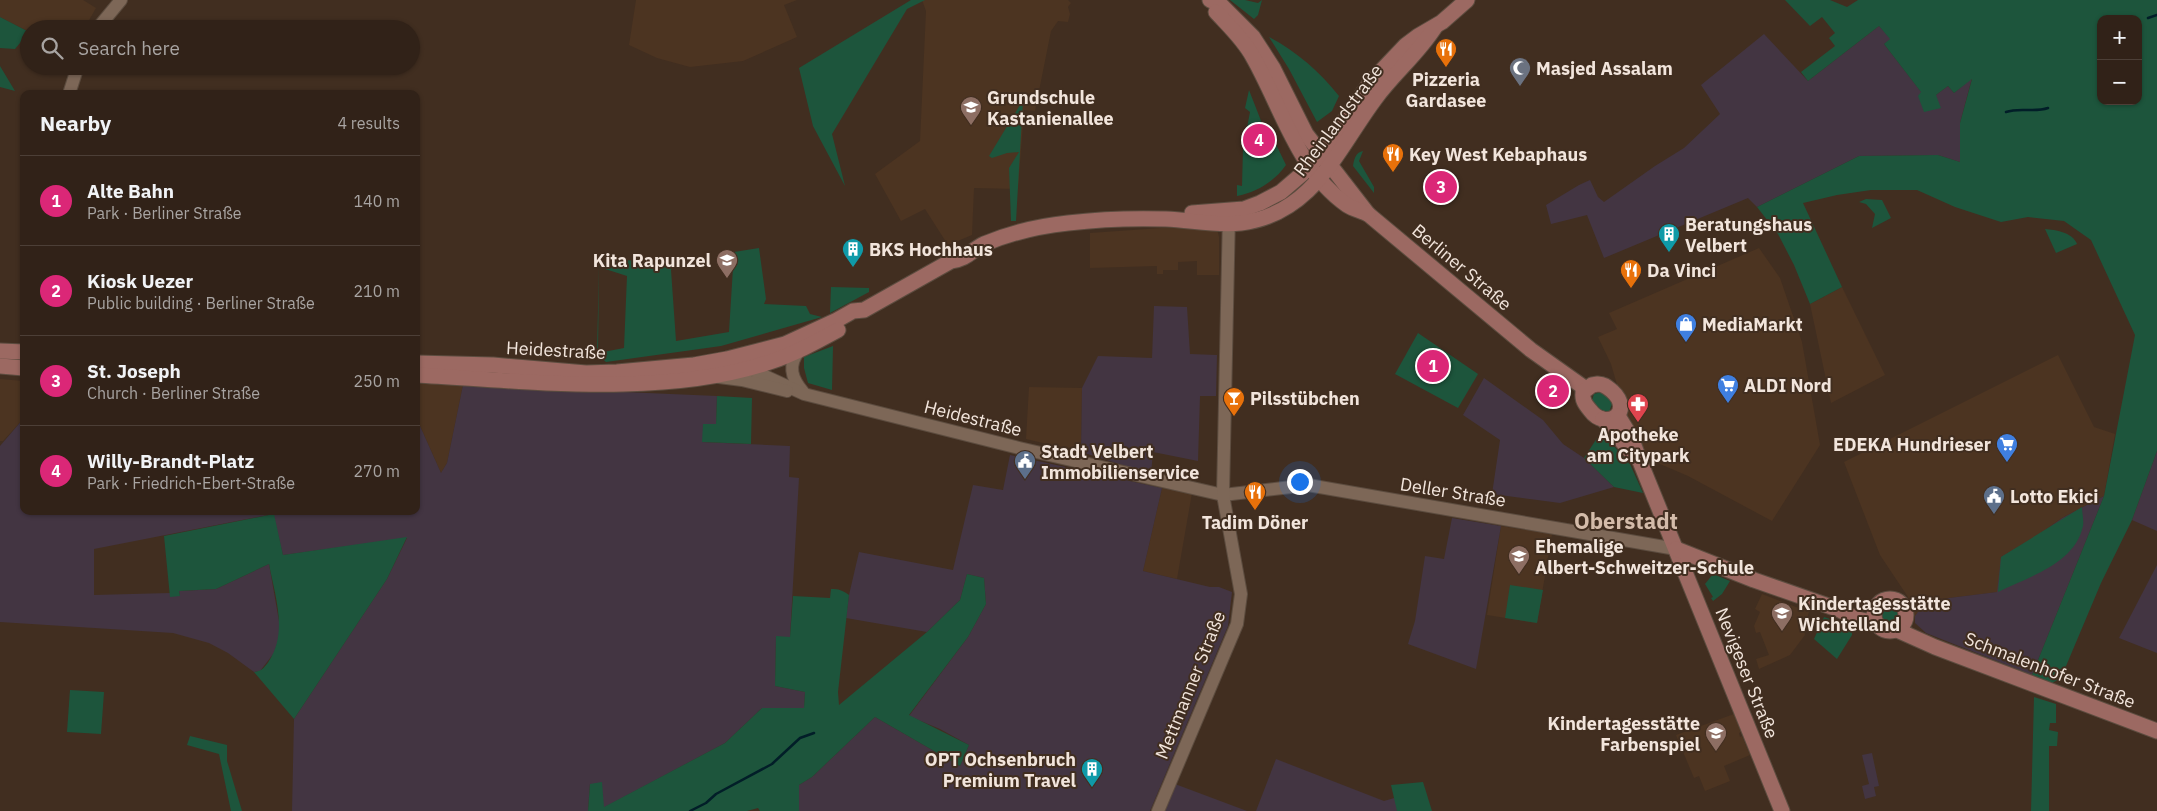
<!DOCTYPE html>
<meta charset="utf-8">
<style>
:root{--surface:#312218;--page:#3d2f25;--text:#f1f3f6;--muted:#a8a4a2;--line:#4c3f37;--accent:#db2777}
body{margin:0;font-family:"IBM Plex Sans",sans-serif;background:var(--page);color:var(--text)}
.controls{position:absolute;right:15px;top:15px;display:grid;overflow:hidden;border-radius:10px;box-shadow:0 1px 4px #0004}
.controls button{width:45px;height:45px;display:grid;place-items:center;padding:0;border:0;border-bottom:1px solid var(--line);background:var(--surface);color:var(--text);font:25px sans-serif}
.you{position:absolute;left:1299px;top:481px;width:18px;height:18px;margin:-12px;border:4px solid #fff;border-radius:50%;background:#1a73e8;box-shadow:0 0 0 8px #1a73e833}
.badge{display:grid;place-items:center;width:32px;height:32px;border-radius:50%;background:var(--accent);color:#fff;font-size:16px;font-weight:700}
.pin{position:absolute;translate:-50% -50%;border:2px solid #fff;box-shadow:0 1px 5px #0006}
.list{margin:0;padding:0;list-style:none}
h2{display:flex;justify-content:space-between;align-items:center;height:65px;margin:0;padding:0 20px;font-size:21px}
h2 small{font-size:16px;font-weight:400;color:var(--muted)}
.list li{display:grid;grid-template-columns:32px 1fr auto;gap:15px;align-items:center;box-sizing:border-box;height:90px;padding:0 20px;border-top:1px solid var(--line)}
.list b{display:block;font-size:19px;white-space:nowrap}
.list p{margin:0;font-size:16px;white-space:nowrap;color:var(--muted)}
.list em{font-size:16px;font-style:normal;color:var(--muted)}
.icon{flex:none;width:28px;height:28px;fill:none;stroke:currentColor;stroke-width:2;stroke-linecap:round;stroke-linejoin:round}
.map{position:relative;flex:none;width:2157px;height:811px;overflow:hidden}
.search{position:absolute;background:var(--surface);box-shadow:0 1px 4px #0004;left:20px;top:20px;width:400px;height:55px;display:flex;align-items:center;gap:12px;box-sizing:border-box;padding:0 18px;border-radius:28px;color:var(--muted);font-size:19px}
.panel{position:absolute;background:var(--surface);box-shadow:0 1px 4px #0004;left:20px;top:90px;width:400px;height:425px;border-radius:10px}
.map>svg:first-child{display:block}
.built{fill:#4c3421}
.industrial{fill:#433542}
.green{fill:#1d553c;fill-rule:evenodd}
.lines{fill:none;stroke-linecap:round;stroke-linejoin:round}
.stream{stroke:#021e28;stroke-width:2.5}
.minor-casing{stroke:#5c4c3f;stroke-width:14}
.major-casing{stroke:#5c4c3f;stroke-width:17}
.minor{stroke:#7d6757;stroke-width:12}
.major{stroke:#9c6962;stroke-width:15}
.labels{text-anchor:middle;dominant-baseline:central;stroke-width:4;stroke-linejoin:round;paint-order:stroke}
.poi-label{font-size:18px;font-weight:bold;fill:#f2e5dc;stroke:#412e20;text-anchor:start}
.street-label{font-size:18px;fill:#f2e5dc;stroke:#412e20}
.district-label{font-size:22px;font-weight:bold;fill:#d4bcaa;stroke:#412e20}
</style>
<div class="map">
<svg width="2157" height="811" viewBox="0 0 2157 811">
<rect width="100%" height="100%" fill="#412e20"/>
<g class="built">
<polygon points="0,0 83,0 96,8 84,29 29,29 29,32 0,17"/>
<polygon points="636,0 797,0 784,5 797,37 743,61 690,67 657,58 629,45"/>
<polygon points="922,0 1068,0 1071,3 1068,7 1070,14 1068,22 1058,21 1051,31 1035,111 1024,110 1018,189 974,188 972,235 948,245 925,209 901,221 875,174 920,141 926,11"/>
<polygon points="1175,227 1217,228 1219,237 1219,275 1197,275 1197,261 1178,262 1178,270 1163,270 1163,274 1157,274 1157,266 1090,268 1090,233"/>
<polygon points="1759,248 1780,278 1802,342 1820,445 1772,521 1688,476 1646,458 1626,416 1611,364 1598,337 1617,329 1609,313"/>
<polygon points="1842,287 1885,375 1831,403 1810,304"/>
<polygon points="2058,355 2094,427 2115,434 2104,496 2062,518 2037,536 1998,592 1933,600 1915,616 1908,597 1880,555 1844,462"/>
<polygon points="0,379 24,381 24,418 3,441 0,441"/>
<polygon points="416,383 463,385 447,463 441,473 416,417"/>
<polygon points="1029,387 1082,388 1081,452 1026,439"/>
<polygon points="1162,488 1192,493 1177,579 1143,571"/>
<polygon points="1501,526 1552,534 1537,623 1487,615"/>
<polygon points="1762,594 1809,612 1804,629 1805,635 1790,655 1759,669 1756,659 1769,655 1760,632 1756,633 1754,626 1760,612 1755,609"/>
<polygon points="1734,714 1741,732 1739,733 1740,737 1742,736 1750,755 1724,766 1730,781 1705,791 1699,776 1694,778 1676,735"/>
</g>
<g class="industrial">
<polygon points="1879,26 1891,39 1884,44 1922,93 1936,95 1948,86 1954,93 1972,78 1960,123 1960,162 1938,155 1859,156 1757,207 1748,198 1604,258 1587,215 1551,224 1546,205 1579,185 1590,180 1598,197 1604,202 1655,166 1684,148 1720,114 1701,85 1764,34 1808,81"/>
<polygon points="1154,306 1187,307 1190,354 1217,355 1216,396 1200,396 1198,461 1153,452 1151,474 1081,452 1082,388 1098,356 1152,358"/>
<polygon points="1484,378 1543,420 1563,444 1584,458 1614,487 1560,503 1492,494 1500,440 1463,415"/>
<polygon points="463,385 717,396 716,424 702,442 790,446 789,477 799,478 790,637 776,637 775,686 805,692 804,708 762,708 725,743 603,808 590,784 588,811 292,811 294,719 387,579 407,538 283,555 273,514 94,549 94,595 170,593 170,596 180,596 179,591 216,589 269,564 280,627 279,638 274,653 260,671 254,672 228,653 209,643 173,633 0,622 0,446 24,418 24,511 416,511 416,417 441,473 447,463"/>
<polygon points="2157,451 2157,531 2132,520"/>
<polygon points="1010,455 1162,488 1143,571 1210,587 1219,587 1232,592 1228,626 1150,811 799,811 799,785 812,777 875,717 960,766 969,745 940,729 909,716 968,637 986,604 984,578 967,574 960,600 927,632 846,618 849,595 859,552 953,570 973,485 1003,490"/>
<polygon points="2104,496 2032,675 1926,633 1915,623 1915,616 1918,612 1933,600 1997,592 2001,557 2037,536 2062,518"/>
<polygon points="1452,518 1501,526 1476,669 1408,644 1415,621 1425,556 1444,559"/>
<polygon points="2157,565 2157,653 2119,638"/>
<polygon points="1872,753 1879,786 1874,787 1876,796 1865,799 1862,786 1869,784 1862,755"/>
<polygon points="1276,759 1384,801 1418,791 1425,811 1256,811"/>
<polygon points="1175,784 1247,811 1163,811"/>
</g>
<g class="green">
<polygon points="911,0 925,0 907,9 832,134 845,186 813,126 799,68"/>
<polygon points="1230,0 1245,0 1258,3 1262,0 1258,15 1254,19"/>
<path d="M1785,0H1830L1847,7L1858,0H2157V451L2132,520L2101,583L2061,678L2052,683L2032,675L2104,496L2135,335L2091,240L2064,221L2028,217L2001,222L1955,207L1917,190H1871L1837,195L1803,203L1842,287L1810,304L1794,265L1778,234L1757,207L1859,156L1938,155L1960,162V123L1972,79L1954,93L1948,86L1936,95L1941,108L1924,112L1918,96L1921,92L1884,44L1890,39L1879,26L1808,81L1801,72L1835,46L1829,38L1835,33L1822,17L1810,26ZM2101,19H2138V101H2101Z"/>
<polygon points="0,17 29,32 15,49 0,48"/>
<path d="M1269,37C1296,51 1320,72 1339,96L1332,111L1317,122L1289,69Z"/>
<polygon points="0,66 15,91 0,87"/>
<path d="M1249,90L1265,131L1269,130L1286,165C1275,181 1257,192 1237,196V185L1242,186L1243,148L1250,112L1245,108Z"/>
<polygon points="1023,100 1016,221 1011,221 1009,168 1019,152 1007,153 992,158 989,156"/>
<path d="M1363,151L1359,161L1374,187V193L1353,166C1354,159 1356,152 1363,151Z"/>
<polygon points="1866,199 1882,200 1891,218 1872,228 1875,214 1866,204 1859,202"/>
<path d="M2045,229C2056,230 2072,232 2077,244L2056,253Z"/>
<path d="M759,248L766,299L764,304L806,306L810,314L822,317L721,346L606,362L597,354L599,264L613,259L674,264L671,270L676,341L729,332L734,252ZM599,267L627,276L624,348L598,353Z"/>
<polygon points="831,287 869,288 869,292 830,313"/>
<polygon points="1418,333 1478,374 1458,408 1395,374"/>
<polygon points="833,346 832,390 808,383 804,368 804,357"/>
<polygon points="1601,392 1608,397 1612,404 1609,412 1602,412 1592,400 1594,394"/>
<polygon points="717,396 752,398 751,444 702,442 703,424 716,424"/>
<polygon points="1601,432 1630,464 1643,493 1614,487 1584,458"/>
<path d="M2082,507C2082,513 2084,520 2083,526C2075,564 2028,577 1998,592L2001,557Z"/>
<path d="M274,514L283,555L407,537L387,579L294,719L254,672C262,671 265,667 269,661C288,632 275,596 269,564L216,589L179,591L180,596L170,597L164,536Z"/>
<path d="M967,574L984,578L986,604L968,637L909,715L969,745L960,766L875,717L812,777L799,785V811H760L758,808L747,811H588L590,784L602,782L604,807L725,743L762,708H804L805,692L775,686L776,636L790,637L793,596L830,598L831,589C839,589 842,590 849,595L838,692L839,705L927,632L960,600Z"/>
<polygon points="1713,574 1730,581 1722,594 1713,601 1711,598 1713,597 1705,584"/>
<polygon points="1510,585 1543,590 1537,623 1505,618"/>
<circle cx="1890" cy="615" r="8"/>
<polygon points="1824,617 1848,625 1852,629 1852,635 1837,659 1814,639"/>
<polygon points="70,690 104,692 101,734 67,732"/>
<polygon points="2034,697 2056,704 2056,723 2050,723 2049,730 2058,732 2057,746 2049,746 2049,811 2031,811"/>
<polygon points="190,736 227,745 227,761 242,811 231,811 219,754 187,745"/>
<polygon points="1423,782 1432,811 1397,811 1391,785"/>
</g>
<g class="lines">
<g class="stream">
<polyline points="2148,18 2157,15"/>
<path d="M2006,112C2020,107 2034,113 2048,108"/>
<polyline points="690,811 706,803 716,794 772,764 800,738 814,733"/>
</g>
<g class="minor-casing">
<g id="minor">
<polyline points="97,29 121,0"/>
<polyline points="69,94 78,66"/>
<path d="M799,351C787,366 792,379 803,392"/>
<polyline points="743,366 804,394 1019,448 1223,495 1308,485 1676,549"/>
<polyline points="719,377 742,380 787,391"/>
<polyline points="1158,811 1237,624 1241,594 1223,495 1229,214"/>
</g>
</g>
<g class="major-casing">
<g id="major">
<polyline points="1210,0 1220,4 1253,37 1273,68 1306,134 1368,214 1531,350 1586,389"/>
<path d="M1216,12C1229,26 1244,40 1253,57C1281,106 1298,171 1347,205C1353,209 1362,211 1368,214"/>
<polyline points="1192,213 1244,209 1260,203 1281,192 1302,174 1321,154 1370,83 1384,68 1406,45 1418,36 1442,22 1467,0"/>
<polyline points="0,351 24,352"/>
<path d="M416,363L493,365L586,373L617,372L694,365L727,359L785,344L837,320L853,311L864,310L951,261C968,259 971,250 984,244C1010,233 1040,226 1068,223C1101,219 1133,218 1166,219C1191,220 1216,226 1241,223C1313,214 1337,150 1375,99C1393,74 1418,54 1435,27"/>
<polyline points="0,366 24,368"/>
<path d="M416,375C528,381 663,398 770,362C794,354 816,342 838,330"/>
<path d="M1598,384C1604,384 1607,387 1612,391C1635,412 1606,432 1590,410C1585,404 1582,400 1583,392L1592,385Z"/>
<polyline points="1618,416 1631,437 1639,459 1782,811"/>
<polyline points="1603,419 1631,452"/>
<polyline points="1676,549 1754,580 1840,610 1854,618 1877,624"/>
<circle cx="1890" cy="615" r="16"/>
<polyline points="1897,630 1935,647 2157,731"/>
</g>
</g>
<use href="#minor" class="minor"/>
<use href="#major" class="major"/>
</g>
<defs>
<g id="restaurant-pin" transform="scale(1.125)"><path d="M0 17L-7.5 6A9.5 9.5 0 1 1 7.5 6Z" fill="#e8710a" stroke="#412e20"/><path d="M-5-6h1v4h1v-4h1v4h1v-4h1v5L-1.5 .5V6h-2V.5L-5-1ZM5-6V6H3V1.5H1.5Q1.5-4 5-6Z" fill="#fff"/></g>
<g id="mosque-pin" transform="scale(1.125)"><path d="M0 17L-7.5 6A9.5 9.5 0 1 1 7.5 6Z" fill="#6b7280" stroke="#412e20"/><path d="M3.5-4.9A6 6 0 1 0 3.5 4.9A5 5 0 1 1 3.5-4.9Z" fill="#fff"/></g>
<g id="school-pin" transform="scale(1.125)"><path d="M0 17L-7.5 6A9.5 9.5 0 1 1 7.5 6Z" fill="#8d6e63" stroke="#412e20"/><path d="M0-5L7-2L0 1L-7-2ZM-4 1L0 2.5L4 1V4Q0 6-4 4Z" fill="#fff"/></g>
<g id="building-pin" transform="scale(1.125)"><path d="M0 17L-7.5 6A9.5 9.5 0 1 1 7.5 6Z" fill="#0f9aa8" stroke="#412e20"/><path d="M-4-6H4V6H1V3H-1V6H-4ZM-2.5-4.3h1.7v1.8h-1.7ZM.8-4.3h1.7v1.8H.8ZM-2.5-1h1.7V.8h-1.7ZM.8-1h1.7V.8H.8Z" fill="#fff"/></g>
<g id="shop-pin" transform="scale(1.125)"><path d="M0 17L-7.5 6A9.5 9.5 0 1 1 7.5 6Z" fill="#3f7fe0" stroke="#412e20"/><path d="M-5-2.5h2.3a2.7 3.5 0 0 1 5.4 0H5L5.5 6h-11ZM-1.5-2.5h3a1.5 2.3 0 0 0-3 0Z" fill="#fff"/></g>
<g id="supermarket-pin" transform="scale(1.125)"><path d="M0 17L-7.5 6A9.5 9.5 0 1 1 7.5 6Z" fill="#3f7fe0" stroke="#412e20"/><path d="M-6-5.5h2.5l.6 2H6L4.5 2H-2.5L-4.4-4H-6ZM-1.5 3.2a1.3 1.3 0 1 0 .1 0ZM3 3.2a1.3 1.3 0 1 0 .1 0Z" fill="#fff"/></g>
<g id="bar-pin" transform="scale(1.125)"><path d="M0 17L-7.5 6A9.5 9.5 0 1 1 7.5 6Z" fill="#e8710a" stroke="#412e20"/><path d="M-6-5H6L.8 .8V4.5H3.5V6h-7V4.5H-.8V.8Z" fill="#fff"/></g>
<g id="pharmacy-pin" transform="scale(1.125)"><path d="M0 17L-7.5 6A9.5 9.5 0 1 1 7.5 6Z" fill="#e0444e" stroke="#412e20"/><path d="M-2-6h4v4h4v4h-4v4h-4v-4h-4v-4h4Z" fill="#fff"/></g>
<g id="civic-pin" transform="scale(1.125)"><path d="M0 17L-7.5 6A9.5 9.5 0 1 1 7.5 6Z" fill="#5c6f8a" stroke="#412e20"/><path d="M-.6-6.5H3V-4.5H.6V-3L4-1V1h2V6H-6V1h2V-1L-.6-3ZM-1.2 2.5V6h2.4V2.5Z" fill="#fff"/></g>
</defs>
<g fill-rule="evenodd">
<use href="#restaurant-pin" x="1446" y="49"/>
<use href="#mosque-pin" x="1520" y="68"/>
<use href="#school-pin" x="971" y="107"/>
<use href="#restaurant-pin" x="1393" y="154"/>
<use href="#building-pin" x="1669" y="234"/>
<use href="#building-pin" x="853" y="249"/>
<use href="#school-pin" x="727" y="260"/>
<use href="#restaurant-pin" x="1631" y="270"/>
<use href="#shop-pin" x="1686" y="324"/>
<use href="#supermarket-pin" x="1728" y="385"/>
<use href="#bar-pin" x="1234" y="398"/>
<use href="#pharmacy-pin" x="1638" y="404"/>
<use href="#supermarket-pin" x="2007" y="444"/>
<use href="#civic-pin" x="1025" y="461"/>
<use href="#restaurant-pin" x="1255" y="492"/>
<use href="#civic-pin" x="1994" y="496"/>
<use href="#school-pin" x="1519" y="556"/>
<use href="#school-pin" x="1782" y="613"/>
<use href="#school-pin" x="1716" y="733"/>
<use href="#building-pin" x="1092" y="769"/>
</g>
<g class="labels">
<g class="poi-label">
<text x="1536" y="68">Masjed Assalam</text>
<text x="1446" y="79" text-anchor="middle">Pizzeria<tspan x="1446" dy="21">Gardasee</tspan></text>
<text x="987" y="97">Grundschule<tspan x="987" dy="21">Kastanienallee</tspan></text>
<text x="1409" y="154">Key West Kebaphaus</text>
<text x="1685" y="224">Beratungshaus<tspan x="1685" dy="21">Velbert</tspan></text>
<text x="869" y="249">BKS Hochhaus</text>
<text x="711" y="260" text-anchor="end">Kita Rapunzel</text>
<text x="1647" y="270">Da Vinci</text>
<text x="1702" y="324">MediaMarkt</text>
<text x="1744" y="385">ALDI Nord</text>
<text x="1250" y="398">Pilsstübchen</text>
<text x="1638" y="434" text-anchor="middle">Apotheke<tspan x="1638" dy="21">am Citypark</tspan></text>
<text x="1991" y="444" text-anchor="end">EDEKA Hundrieser</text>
<text x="1041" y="451">Stadt Velbert<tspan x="1041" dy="21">Immobilienservice</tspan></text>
<text x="2010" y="496">Lotto Ekici</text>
<text x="1255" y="522" text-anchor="middle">Tadim Döner</text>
<text x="1535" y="546">Ehemalige<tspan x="1535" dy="21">Albert-Schweitzer-Schule</tspan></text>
<text x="1798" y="603">Kindertagesstätte<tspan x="1798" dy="21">Wichtelland</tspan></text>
<text x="1700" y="723" text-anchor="end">Kindertagesstätte<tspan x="1700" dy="21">Farbenspiel</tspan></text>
<text x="1076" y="759" text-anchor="end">OPT Ochsenbruch<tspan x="1076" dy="21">Premium Travel</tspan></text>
</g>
<g class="street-label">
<text transform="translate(1338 120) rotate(-53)">Rheinlandstraße</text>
<text transform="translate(1462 267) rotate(40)">Berliner Straße</text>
<text transform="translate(556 350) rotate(3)">Heidestraße</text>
<text transform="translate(973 418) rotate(14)">Heidestraße</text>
<text transform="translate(1453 492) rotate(9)">Deller Straße</text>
<text transform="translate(2050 670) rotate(21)">Schmalenhofer Straße</text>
<text transform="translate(1747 673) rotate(68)">Nevigeser Straße</text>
<text transform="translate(1190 685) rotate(-68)">Mettmanner Straße</text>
</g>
<g class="district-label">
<text x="1626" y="520">Oberstadt</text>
</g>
</g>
</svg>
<div class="controls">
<button>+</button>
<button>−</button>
</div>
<div class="you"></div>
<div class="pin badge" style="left:1433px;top:366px">1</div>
<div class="pin badge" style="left:1553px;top:391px">2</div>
<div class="pin badge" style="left:1441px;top:187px">3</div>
<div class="pin badge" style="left:1259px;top:140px">4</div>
<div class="search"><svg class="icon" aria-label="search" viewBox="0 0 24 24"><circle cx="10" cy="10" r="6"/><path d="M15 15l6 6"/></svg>Search here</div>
<section class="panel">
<h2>Nearby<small>4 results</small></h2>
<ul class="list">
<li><span class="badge">1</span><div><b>Alte Bahn</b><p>Park · Berliner Straße</p></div><em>140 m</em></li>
<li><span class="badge">2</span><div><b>Kiosk Uezer</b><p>Public building · Berliner Straße</p></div><em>210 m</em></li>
<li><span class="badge">3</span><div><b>St. Joseph</b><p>Church · Berliner Straße</p></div><em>250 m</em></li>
<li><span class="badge">4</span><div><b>Willy-Brandt-Platz</b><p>Park · Friedrich-Ebert-Straße</p></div><em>270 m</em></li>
</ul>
</section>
</div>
